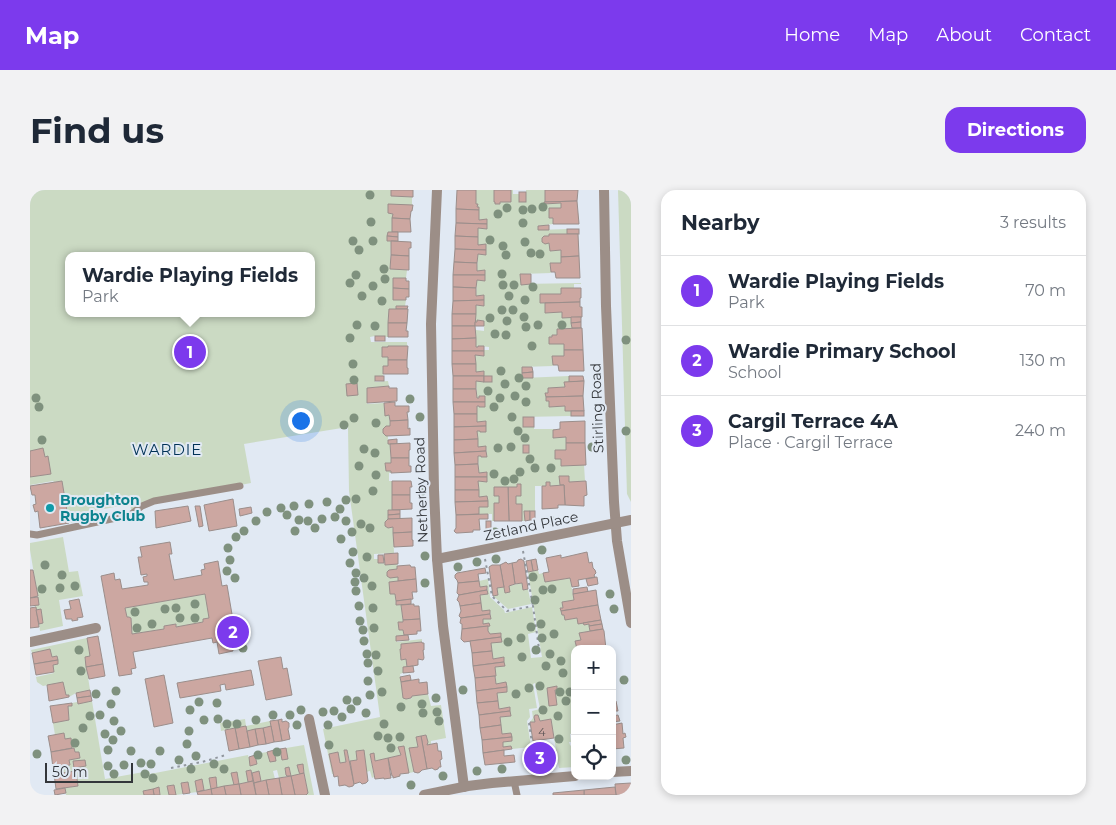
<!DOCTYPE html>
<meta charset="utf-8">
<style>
:root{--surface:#fff;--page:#f2f2f3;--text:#1f2937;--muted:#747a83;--line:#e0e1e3;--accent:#7c3aed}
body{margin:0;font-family:Montserrat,sans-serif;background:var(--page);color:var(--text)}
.controls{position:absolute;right:15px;bottom:15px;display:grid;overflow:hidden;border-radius:10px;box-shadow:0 2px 8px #0003}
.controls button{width:45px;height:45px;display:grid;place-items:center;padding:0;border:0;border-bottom:1px solid var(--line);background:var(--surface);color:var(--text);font:25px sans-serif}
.scale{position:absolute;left:15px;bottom:12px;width:88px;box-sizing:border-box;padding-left:5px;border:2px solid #33363a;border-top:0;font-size:14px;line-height:18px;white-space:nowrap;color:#33363a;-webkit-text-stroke:4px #e1e9f3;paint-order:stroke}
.you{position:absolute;left:270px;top:230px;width:18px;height:18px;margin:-12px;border:4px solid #fff;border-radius:50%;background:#1a73e8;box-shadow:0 0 0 8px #1a73e833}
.badge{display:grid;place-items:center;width:32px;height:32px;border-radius:50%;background:var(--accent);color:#fff;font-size:16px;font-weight:700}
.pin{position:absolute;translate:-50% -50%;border:2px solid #fff;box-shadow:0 1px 5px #0006}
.popup{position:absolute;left:35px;top:62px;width:250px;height:65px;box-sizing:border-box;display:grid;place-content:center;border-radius:10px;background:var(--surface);filter:drop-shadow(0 1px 4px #0005);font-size:16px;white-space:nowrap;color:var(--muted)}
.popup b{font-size:19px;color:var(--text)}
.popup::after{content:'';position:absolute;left:50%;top:100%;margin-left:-10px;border:10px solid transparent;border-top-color:var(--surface)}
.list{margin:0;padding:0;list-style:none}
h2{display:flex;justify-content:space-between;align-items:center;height:65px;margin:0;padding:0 20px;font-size:21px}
h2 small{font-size:16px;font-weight:400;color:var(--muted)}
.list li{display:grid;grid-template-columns:32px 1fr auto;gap:15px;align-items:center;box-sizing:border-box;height:70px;padding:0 20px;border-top:1px solid var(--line)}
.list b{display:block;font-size:19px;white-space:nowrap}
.list p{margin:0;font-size:16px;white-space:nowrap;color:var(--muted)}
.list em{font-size:16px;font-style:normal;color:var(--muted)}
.icon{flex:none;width:28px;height:28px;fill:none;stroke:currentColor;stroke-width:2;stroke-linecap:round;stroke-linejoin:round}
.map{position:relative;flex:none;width:601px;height:605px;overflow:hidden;border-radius:15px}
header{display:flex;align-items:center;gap:30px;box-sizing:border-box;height:70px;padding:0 25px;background:var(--accent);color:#fff}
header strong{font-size:24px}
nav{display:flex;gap:28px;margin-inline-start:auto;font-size:18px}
.intro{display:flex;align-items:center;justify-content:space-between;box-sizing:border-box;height:120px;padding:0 30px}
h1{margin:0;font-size:35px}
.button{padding:12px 22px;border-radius:15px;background:var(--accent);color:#fff;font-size:18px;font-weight:700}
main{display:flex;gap:30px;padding:0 30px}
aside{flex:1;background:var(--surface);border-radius:15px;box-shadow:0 2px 8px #0003}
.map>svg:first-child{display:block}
.green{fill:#cbdac3;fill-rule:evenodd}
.building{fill:#cca7a1;stroke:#9b8e8b;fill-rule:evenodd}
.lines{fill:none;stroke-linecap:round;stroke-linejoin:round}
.path{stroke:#91979e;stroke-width:2;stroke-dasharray:2.5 4;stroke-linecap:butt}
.service{stroke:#9c8e87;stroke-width:7}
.minor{stroke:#9c8e87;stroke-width:10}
.tree{fill:#7f917e}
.culture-dot{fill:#0f9aa8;stroke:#e1e9f3;stroke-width:2}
.labels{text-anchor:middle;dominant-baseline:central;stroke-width:4;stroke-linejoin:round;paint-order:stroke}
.number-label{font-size:11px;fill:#595254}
.street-label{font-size:14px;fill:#33363a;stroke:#e1e9f3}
.culture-label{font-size:14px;font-weight:bold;fill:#0d838f;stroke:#e1e9f3;text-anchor:start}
.neighbourhood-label{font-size:15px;letter-spacing:1px;fill:#013256;stroke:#e1e9f3}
</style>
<header>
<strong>Map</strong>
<nav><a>Home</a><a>Map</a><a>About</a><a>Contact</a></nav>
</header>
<div class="intro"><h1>Find us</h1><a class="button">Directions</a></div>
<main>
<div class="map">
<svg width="601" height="605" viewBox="0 0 601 605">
<rect width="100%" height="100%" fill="#e1e9f3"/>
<g class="green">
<path d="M0,0H361V6L382,7V15H358V23L363,24L362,42H358L357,50L361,51L360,79L377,80L376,88H363V110H376L375,116H366V119H359L358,147L345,146L340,147L341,152H377V156L358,167V176H353V186H345V192L358,191L359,196L337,198V214L354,213L355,225H359L360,236L356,237L353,239V243L358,246V254H360L361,273H355L356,280L361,281V283H359V291H362V320H358V329L355,332V335L358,338L363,337L364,363L344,364V369H348V373L367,374V379L360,380L357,382V386L368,387V391L359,392L360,404H365L366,415H371L373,432L368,433L369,440H373L374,445L366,446L367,452L392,449V452L371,454V459L370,460L371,470L376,469L377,477H373V483L370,484L373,507L376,509H381L382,506L398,504L401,516L411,515L416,548L401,551V554L397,555L398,552L396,545L386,547L388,557L379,559L384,582L379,583L369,557L371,565L345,571L344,563L340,564L344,587L342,588L340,581L336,582L333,560L326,561L327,570L320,571L317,560H314L316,572L310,573L308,562L300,564L303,584H302L293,539L350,527L319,301L318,237L214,254L221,293L120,312L102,324L100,314L48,324L49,332L39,333L32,291L24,292L23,291L0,295V287L20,284L17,266L15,267L13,259L0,261ZM39,66H281V123H39Z"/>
<polygon points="446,0 464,0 464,12 470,14 470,12 481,12 481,0 483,0 483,4 489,4 496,12 496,0 515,0 515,12 514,12 514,14 531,13 531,18 519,18 519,27 523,28 523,34 508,36 508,40 537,39 537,44 519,44 519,46 514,46 515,53 519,53 520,61 531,60 531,73 520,73 521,83 491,84 491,94 551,93 551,94 544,94 544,98 531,98 531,104 510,104 510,113 515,113 515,123 532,122 541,127 542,138 527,139 527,145 522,145 522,147 519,147 522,154 534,154 534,166 523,167 523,176 492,177 493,188 539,186 539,192 534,192 535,197 518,198 518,203 516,203 516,211 519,211 519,217 535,216 535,221 541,221 541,226 493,227 493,237 504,237 504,239 525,239 524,248 536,247 536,260 531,269 531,276 554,275 555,291 539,292 539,286 530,286 530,295 520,296 520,292 516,296 505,296 505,321 495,321 495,331 492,331 492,314 486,314 486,306 491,306 491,294 487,294 487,297 469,306 469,313 464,314 464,331 462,331 462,324 449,324 449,317 458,311 457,306 449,307 448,291 457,292 457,282 449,283 448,266 451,266 451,267 457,267 456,257 448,257 447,241 450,241 450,242 456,231 447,232 447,216 450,217 455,217 455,207 447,208 446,191 449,191 449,192 462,192 462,186 454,186 454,181 446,182 445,165 454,166 454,160 459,160 459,157 449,156 446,157 446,140 454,141 454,131 448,130 447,132 445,132 446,115 448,116 454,115 454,105 446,106 447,90 449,90 449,91 455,90 455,80 447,81 448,64 456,65 456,55 448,55 448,38 456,39 457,29 449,30 449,18 447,17 448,14 446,14"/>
<polygon points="588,0 601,0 601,312 597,304"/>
<polygon points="33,347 39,382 48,381 53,406 29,410 33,436 10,441 9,434 13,433 11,419 6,420 5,415 9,414 0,360 0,353"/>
<polygon points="508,380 509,384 513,383 515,392 540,388 544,410 532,412 533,418 531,419 532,425 534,425 535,430 547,428 553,433 554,435 559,434 560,441 550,443 551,450 545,451 547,459 545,459 545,543 540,544 541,552 539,552 540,555 542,557 541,559 545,562 545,577 529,578 521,529 510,531 508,525 505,525 504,527 505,532 500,532 503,528 502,521 510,519 505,493 503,494 507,518 499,519 500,527 497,531 501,557 482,559 481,556 473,557 473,552 482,551 481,543 472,544 470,527 480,526 479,517 469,519 467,503 477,501 476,493 466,494 465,477 474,476 473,467 463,469 461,453 471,443 460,444 458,441 458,436 459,435 459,433 453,434 453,429 461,428 460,421 452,421 450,405 458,404 457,397 450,397 449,391 458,389 460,407 474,420 475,423 502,417 506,442 498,444 501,468 512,467 498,382"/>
<polygon points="492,393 493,400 498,399 501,414 478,419 463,406 468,405 467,398 474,397 476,403 480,402 479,396"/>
<polygon points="175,404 179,428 173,429 173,432 146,437 146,434 134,436 134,439 102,444 101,429 99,427 97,427 95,418"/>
<polygon points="57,448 60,466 55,468 60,500 46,503 39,507 39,505 36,505 33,492 13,496 7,492 6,487 24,483 23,475 28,473 27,466 22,467 20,460 2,463 1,460"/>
<polygon points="62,511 75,589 119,581 120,584 218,565 221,575 227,574 225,564 237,562 240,572 245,571 244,560 274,555 284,605 276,605 278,603 273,575 267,575 269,582 270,584 261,586 259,577 255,578 256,585 257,586 249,588 247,580 243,581 245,589 231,591 229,581 222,583 221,580 216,581 218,592 209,594 207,582 202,584 204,595 187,598 186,587 179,588 181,599 174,600 172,590 165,591 167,602 160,603 158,592 151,593 153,604 146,605 144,595 137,596 139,605 130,605 129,598 114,601 114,605 36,605 35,598 48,596 24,584 23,578 40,575 39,570 50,568 49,562 45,562 44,558 42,558 41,549 35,549 34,543 25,545 23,533 39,530 38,516 42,516 42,513 47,512 48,514"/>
<polygon points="215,529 216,536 240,531 241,536 217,541 216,536 191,541 190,533"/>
</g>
<g class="building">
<polygon points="361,0 383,0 383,7 361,6"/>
<polygon points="427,0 446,0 446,14 448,14 447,17 449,17 449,20 426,19"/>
<polygon points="464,0 481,0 481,12 470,12 470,14 465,14 465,12 464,12"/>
<polygon points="515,0 548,0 547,11 515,12"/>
<rect x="489" y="2" width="7" height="10"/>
<polygon points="547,11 549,34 523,34 523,28 519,28 519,18 531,18 531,13 514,14 514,12"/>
<polygon points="358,14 383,15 382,21 381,21 380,29 362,28 363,24 358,23"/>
<polygon points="426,19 449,20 449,30 457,29 457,34 426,33"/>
<polygon points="362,28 380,29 381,42 362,42"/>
<polygon points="426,33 457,34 457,39 448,38 448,47 425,46"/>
<polygon points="519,35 519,40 508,40 508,36"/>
<rect x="537" y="39" width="12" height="5"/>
<polygon points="358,42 368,42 368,47 357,46"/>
<polygon points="519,44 548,44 549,66 531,67 531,60 520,61 519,53 515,54 512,52 512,48 514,46 519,46"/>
<polygon points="357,46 368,47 368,51 357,51"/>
<polygon points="425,46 448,47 448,55 456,54 456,60 425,59"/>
<polygon points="361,51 381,52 381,58 379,58 379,66 361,65"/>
<polygon points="425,59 456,60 456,65 448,64 447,73 424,72"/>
<polygon points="361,65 379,66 379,80 360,79"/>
<polygon points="549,66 550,88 526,88 525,82 521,82 520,73 531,73 531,67"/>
<polygon points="424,72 447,73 447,81 455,80 455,85 423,85"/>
<polygon points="490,84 501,84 501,94 491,95"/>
<polygon points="423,85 455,85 455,91 447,90 446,98 423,97"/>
<polygon points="363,88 376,88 376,91 379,91 379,99 363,98"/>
<polygon points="423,97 446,98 446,106 454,105 454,110 423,111"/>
<polygon points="363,98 379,99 379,107 376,107 376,110 363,110"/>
<polygon points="531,98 551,98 551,108 550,108 550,112 510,113 510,104 531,104"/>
<polygon points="454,110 454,116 446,115 446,124 422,124 423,111"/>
<polygon points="550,112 550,117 552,117 552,127 532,128 532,122 515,123 515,113"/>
<polygon points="366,116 378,116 377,119 366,119"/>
<polygon points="359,119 378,119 377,133 358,133"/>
<polygon points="422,124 446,124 445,136 422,136"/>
<polygon points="541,127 551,127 551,132 541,133"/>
<polygon points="447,130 454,131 454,136 445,136 445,132 447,132"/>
<polygon points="551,132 551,138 542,138 541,133"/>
<polygon points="358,133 377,133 376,141 378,141 378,147 358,147"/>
<polygon points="422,136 445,136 446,148 422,149"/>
<polygon points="552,138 553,160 534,160 534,154 519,154 519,147 522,147 522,145 527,145 527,139"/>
<rect x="345" y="146" width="10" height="5"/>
<polygon points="446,148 446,157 448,157 448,156 454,156 454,161 422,161 422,149"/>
<polygon points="358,156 378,156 377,170 358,170 358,167 352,167 352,157 358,157"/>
<polygon points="534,160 553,160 554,181 529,181 528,175 523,175 522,166 534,166"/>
<polygon points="422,161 454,161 454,166 445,165 446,174 422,174"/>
<polygon points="358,170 377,170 377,178 378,178 378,184 353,184 353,176 358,176"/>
<polygon points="422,174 446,174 446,182 454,181 454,186 423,186"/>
<polygon points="492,177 502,177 503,182 492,183"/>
<polygon points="503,182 503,188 492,188 492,183"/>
<rect x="345" y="186" width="9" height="5"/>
<polygon points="423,186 454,186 454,192 446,191 446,199 423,199"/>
<rect x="454" y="186" width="8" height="6"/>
<polygon points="539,186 553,186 554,191 539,192"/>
<polygon points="554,191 553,206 516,207 515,203 518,203 518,198 535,197 534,192"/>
<polygon points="327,193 328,205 317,206 316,194"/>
<polygon points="359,196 359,198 367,198 367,211 337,213 337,198"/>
<polygon points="423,199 446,199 447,208 449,208 449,206 455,206 455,212 423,212"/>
<polygon points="553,206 554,221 535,221 535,216 519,217 519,211 516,211 516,207"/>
<polygon points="365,212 365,216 379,216 379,222 377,222 378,230 360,231 359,225 355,226 354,213"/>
<polygon points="423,212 455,212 455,217 449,217 449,216 447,216 447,224 424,224"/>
<rect x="541" y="221" width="13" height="5"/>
<polygon points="424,224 447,224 447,232 456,231 456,236 424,237"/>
<rect x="493" y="227" width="11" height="10"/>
<polygon points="378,230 378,239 380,238 380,245 356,246 353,243 353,239 356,236 360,236 360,231"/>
<polygon points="555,231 555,253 536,253 536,247 523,248 523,240 530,239 530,232"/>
<polygon points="456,236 456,242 450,242 450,241 447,241 448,249 424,250 424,237"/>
<polygon points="367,249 367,254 358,254 358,250"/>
<polygon points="448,249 448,257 456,256 456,261 424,263 424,250"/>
<polygon points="380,253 380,260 379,260 379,268 361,268 360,254"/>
<polygon points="536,253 555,253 556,275 531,276 531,269 525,269 525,260 536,260"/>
<rect x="493" y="255" width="6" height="8"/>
<polygon points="13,258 15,267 18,266 21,284 0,287 0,261"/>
<polygon points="456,261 457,267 451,267 451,266 448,266 448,274 425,275 424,263"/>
<polygon points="361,268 379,268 379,276 381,276 381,282 361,283 361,281 356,281 355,273 361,273"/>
<polygon points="448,274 449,283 457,282 457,287 425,287 425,275"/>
<polygon points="529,286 539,286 539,292 556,291 557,305 554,306 554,316 535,315 534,295 530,295"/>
<polygon points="425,287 457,287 457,292 448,291 449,300 425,300"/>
<polygon points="32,291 39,333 10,338 8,321 5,322 3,315 6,314 5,305 2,305 0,296"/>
<polygon points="362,291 381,291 382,297 380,297 380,305 362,305"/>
<polygon points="516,292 520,292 520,296 534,295 535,315 528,315 528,318 512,319 512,296 516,296"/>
<polygon points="487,294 491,294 491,306 486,306 486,314 492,314 492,331 479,331 478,297 487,297"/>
<polygon points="464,297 478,297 479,331 464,331 464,313 469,313 469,306 464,306"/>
<polygon points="425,300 449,300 449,307 457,306 458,311 425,312"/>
<polygon points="362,305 380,305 380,313 382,313 382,319 362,320"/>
<polygon points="203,309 207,336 179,341 174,315"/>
<polygon points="458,311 458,317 449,317 449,324 426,325 425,312"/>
<polygon points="158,316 161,331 126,338 125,321"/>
<polygon points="165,316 170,316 173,336 169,337"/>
<polygon points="221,317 222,323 210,326 209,319"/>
<polygon points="358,320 370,320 370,324 358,325"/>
<polygon points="494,321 500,321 500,330 495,331"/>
<rect x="500" y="321" width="5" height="9"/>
<polygon points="370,324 370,329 358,329 358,325"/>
<polygon points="458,324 458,329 449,329 450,340 443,340 443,342 428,343 426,343 424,341 426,338 426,325"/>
<polygon points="382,328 382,342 363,343 363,337 358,338 355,336 355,332 358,329"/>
<rect x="456" y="331" width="5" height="9"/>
<polygon points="382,342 382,350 383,350 383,356 364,357 363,343"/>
<path d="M140,352L142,364H139L144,390L172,385L171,380L175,379L174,374L188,371L192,396L197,395L204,436L199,437L203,461L189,464L187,452L183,453L182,448L103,462L106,478L101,479L102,484L89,486L71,386L84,383L85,390L90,389L92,399L118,395V392H114L113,387L117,386V384L111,385L108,367H112L110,357ZM175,404L179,428L173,429V432L146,437V434L134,436V439L102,444L101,428L99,427H97L95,418Z"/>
<polygon points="557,362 559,373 562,372 563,378 565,380 566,383 564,385 565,387 548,390 549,396 542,397 540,388 515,392 513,383 519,382 516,368 531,365 531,368"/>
<polygon points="368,363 368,374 355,375 354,364"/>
<polygon points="348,365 353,365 354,373 348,373"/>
<polygon points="491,369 494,371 498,399 493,400 492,393 485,394 482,373 487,372 488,370"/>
<polygon points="506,369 508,380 503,381 501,370"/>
<polygon points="501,370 503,381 498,382 496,371"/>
<polygon points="476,372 478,374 482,373 485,394 479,396 480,402 475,403 470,375"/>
<polygon points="380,375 381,377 385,377 386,389 368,391 368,387 360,388 357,386 357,382 359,380 367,379 367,376"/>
<polygon points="462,375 470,375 474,397 467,398 468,405 463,406 459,377"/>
<polygon points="455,378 456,383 448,384 449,391 428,393 427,390 425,388 425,385 427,383"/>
<polygon points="0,380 3,380 8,406 0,408"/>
<polygon points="567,387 568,394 558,396 556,389"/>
<polygon points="386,389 387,402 382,402 383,409 366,411 365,404 360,404 359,392"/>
<polygon points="449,391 450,397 457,396 457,400 429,405 427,403 428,393"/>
<polygon points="557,397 558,402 543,404 543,399"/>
<polygon points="457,400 458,404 450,405 451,413 430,416 429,412 427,410 429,405"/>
<polygon points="566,400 568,415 531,421 530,418 533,418 532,412 544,410 543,404"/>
<polygon points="8,407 9,415 0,416 0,408"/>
<polygon points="49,409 53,427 47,428 48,430 42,431 42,429 36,429 34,420 41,419 39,411"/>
<polygon points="381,409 381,414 366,415 366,411"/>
<polygon points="451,413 452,421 460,420 460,424 431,428 429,426 431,421 430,416"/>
<polygon points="384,414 384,416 389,416 390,429 373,430 371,415"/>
<polygon points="568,415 571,430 548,434 547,428 535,430 534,425 532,425 531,421"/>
<polygon points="6,417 9,437 0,438 0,418"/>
<polygon points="11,419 13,433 9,434 6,420"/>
<polygon points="460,424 461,429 453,429 453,434 459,433 460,436 432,439 432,434 430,433 431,428"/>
<polygon points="390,429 391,441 387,441 387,444 374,445 373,440 369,440 368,432 373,432 373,430"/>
<polygon points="571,430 572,434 559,436 559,434 554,435 553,433"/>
<polygon points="572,434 573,439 560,441 559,436"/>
<polygon points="458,436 458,441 460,444 471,443 471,447 434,452 431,449 432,439"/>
<polygon points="573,439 574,441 576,459 559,459 559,458 547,459 545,451 551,450 549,443"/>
<polygon points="378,445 379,450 366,451 366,446"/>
<polygon points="68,446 73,474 56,477 55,467 60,466 57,448"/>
<polygon points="471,447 472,452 461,453 462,461 442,463 440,451"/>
<polygon points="392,452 392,453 394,453 394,460 393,460 394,468 393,470 388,469 388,475 377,477 376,469 371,470 370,459 371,459 371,454"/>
<polygon points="20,459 22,467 27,466 28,470 4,474 2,463"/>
<polygon points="462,461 463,469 474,467 474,472 443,476 442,463"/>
<polygon points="251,467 253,479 257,478 262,505 236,510 228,471"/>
<polygon points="28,470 28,474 23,475 24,482 6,485 4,474"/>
<polygon points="474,472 475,476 465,477 466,486 445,488 443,476"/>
<polygon points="73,474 75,486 59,489 56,477"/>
<polygon points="383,476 384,482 373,483 373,477"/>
<polygon points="221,480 224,495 196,500 195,494 190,495 191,501 150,508 147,493"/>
<polygon points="134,485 143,533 124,537 115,489"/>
<polygon points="380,485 381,490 371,492 370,487"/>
<polygon points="465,486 466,494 476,492 477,497 446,501 445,488"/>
<polygon points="389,489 389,493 397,492 398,504 382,506 381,508 376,509 373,508 371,492"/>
<polygon points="33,492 36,505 39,505 39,507 19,511 17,495"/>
<polygon points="527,496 527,500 525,500 527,515 519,516 517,498"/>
<polygon points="477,497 477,502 467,503 468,511 447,513 446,501"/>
<polygon points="60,500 61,506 47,508 46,503"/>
<polygon points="61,506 62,511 48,514 47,508"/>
<polygon points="582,507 584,507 585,511 586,511 588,521 582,521"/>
<polygon points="468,511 469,519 480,517 480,521 449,525 447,513"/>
<polygon points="42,513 42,516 38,516 39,530 23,533 20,516"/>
<polygon points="480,521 481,526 470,527 471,535 450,538 449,525"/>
<polygon points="505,525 508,525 510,531 521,529 524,548 503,551 500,532 505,532 504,527"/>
<polygon points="588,525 590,531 582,532 582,526"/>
<polygon points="252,529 252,532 256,531 259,533 259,537 258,539 260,549 252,551 248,530"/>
<polygon points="248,530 252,551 244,552 240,531"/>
<polygon points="592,533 593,544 595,543 596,547 593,548 594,558 582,559 582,535"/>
<polygon points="471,535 472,544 481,543 482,547 452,550 450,538"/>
<polygon points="216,536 220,557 209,559 205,538"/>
<polygon points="241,536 244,552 236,554 233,538"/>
<polygon points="205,538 209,559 199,561 195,540"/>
<polygon points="233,538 236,554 228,555 225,539"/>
<polygon points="225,539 228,555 220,557 217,541"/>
<polygon points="34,543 35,549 41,548 42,558 21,562 18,546"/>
<polygon points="396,545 398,552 397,555 407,553 408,561 411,561 412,569 410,570 411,577 409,577 408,579 405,580 402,578 397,579 391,546"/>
<polygon points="391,546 397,579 392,580 390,582 388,583 384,582 379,558 388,557 386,547"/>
<polygon points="482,547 482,551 473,552 473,557 481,556 482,559 453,563 452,550"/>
<polygon points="374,556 379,583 370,584 370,586 363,588 363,586 362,586 358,568 371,565 368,557"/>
<polygon points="44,558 45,562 49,562 50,568 39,570 40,575 23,578 21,562"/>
<polygon points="256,558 258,569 252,570 250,559"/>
<polygon points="500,559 501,568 495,569 494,560"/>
<polygon points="244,560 246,571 240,572 237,562"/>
<polygon points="314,560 317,560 324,594 323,596 319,597 315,595 309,596 308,586 304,587 299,564 308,562 310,573 316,572"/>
<polygon points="334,560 338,591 336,593 332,594 330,592 324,594 320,571 327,570 326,561"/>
<polygon points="474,560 474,566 484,565 485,572 455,575 453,563"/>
<polygon points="526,560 527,571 522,571 521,561"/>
<polygon points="521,561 522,571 518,572 516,562"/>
<polygon points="511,562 513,572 508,573 507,563"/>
<polygon points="511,562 516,562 518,572 513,572"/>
<polygon points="344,563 345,571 358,568 361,588 354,589 354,588 345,589 340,564"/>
<polygon points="225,565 227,574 220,576 219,567"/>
<polygon points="55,570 56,576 44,578 43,571"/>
<polygon points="273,574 274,583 270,584 269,582 267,575"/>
<polygon points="259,577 261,586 257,586 256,585 255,578"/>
<polygon points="221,580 223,591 218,592 216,581"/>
<polygon points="46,581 48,596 26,599 24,584"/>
<polygon points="229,581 231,591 224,593 222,583"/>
<polygon points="207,582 209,594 204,595 201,583"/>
<polygon points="274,583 278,603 276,605 265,605 261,586"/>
<polygon points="261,586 265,605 252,605 249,588"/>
<polygon points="186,587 187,598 181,599 179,588"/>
<polygon points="249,588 252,605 239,605 236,590"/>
<polygon points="172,589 174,600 167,602 165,591"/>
<polygon points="236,590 239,605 226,605 224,593"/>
<polygon points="223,591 226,605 211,605 209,594"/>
<polygon points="158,592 160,603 153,604 151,593"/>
<polygon points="601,593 601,605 586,605 585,594"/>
<polygon points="209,594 211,605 196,605 194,596"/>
<polygon points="144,595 146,605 139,605 137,596"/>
<polygon points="194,596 196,605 182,605 181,599"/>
<polygon points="129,597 130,605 124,605 123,599"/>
<polygon points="585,597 586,605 554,605 554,600"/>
<polygon points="35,598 36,603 25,605 24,600"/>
<polygon points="123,599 124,605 114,605 113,601"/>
<polygon points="181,599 182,605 168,605 167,602"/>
<polygon points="554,600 554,605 523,605 523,603"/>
</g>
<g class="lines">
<g class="path">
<polyline points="493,361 503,416"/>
<polyline points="455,369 462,406 477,421 503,416 510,466"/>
<polyline points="499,533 506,579"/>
<polyline points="141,578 172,572 196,565"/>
</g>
<g class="service">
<polyline points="0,344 7,345 100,325 112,316 124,311 210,296"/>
<polyline points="484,591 487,605"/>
</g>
<g class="minor">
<polyline points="407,0 401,134 404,300 407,369 413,436 434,597"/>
<polyline points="574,0 576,116 584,312 587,351 601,433"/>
<polyline points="407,369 601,330"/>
<polyline points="0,452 66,438"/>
<polyline points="279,529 295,605"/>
<polyline points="582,582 601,581"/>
<polyline points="394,605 438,596 462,593 545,586"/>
</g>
</g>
<g class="tree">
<circle cx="340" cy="5" r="4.5"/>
<circle cx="513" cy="17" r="4.5"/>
<circle cx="477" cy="18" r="4.5"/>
<circle cx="502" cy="19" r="4.5"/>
<circle cx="493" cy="20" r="4.5"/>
<circle cx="468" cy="24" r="4.5"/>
<circle cx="341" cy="32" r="4.5"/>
<circle cx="493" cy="33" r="4.5"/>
<circle cx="460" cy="50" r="4.5"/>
<circle cx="323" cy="51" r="4.5"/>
<circle cx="343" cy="51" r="4.5"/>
<circle cx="495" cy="52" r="4.5"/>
<circle cx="473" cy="56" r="4.5"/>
<circle cx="329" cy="60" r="4.5"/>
<circle cx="501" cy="63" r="4.5"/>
<circle cx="510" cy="64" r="4.5"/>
<circle cx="476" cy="65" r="4.5"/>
<circle cx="354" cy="79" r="4.5"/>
<circle cx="472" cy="84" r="4.5"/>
<circle cx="326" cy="85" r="4.5"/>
<circle cx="355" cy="89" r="4.5"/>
<circle cx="320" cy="93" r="4.5"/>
<circle cx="473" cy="95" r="4.5"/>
<circle cx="484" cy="95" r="4.5"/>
<circle cx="343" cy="96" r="4.5"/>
<circle cx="503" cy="97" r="4.5"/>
<circle cx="332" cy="106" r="4.5"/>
<circle cx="479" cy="106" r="4.5"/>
<circle cx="495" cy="110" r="4.5"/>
<circle cx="352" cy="111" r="4.5"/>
<circle cx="472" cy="120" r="4.5"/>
<circle cx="483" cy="120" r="4.5"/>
<circle cx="494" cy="127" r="4.5"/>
<circle cx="460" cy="128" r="4.5"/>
<circle cx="477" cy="131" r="4.5"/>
<circle cx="327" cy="135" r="4.5"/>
<circle cx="508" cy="135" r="4.5"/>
<circle cx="532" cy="135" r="4.5"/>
<circle cx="345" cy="136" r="4.5"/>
<circle cx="496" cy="137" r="4.5"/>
<circle cx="465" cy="144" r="4.5"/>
<circle cx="476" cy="145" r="4.5"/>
<circle cx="320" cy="148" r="4.5"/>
<circle cx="596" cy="150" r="4.5"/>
<circle cx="502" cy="156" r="4.5"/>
<circle cx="323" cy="174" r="4.5"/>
<circle cx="471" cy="181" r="4.5"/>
<circle cx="489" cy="188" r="4.5"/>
<circle cx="324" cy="190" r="4.5"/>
<circle cx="475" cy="194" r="4.5"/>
<circle cx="496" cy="196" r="4.5"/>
<circle cx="458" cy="201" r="4.5"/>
<circle cx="485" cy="206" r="4.5"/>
<circle cx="6" cy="208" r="4.5"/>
<circle cx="470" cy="208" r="4.5"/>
<circle cx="380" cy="209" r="4.5"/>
<circle cx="496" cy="212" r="4.5"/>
<circle cx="9" cy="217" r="4.5"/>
<circle cx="464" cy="217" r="4.5"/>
<circle cx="390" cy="227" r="4.5"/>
<circle cx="482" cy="227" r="4.5"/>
<circle cx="324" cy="228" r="4.5"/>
<circle cx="346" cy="233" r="4.5"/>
<circle cx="314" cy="235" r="4.5"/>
<circle cx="488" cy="241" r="4.5"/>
<circle cx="596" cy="241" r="4.5"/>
<circle cx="495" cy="248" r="4.5"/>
<circle cx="12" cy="250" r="4.5"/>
<circle cx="481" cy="257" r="4.5"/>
<circle cx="562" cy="257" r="4.5"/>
<circle cx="468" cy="258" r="4.5"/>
<circle cx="334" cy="259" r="4.5"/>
<circle cx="345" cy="263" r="4.5"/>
<circle cx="500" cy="269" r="4.5"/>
<circle cx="329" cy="276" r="4.5"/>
<circle cx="505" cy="278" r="4.5"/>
<circle cx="521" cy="278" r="4.5"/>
<circle cx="490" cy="282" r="4.5"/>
<circle cx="464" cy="284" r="4.5"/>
<circle cx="346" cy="285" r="4.5"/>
<circle cx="484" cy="289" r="4.5"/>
<circle cx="475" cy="291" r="4.5"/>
<circle cx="343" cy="301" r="4.5"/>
<circle cx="391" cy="302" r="4.5"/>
<circle cx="326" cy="309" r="4.5"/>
<circle cx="316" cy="310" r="4.5"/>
<circle cx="297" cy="312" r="4.5"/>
<circle cx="279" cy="314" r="4.5"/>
<circle cx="264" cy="316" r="4.5"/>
<circle cx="251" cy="318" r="4.5"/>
<circle cx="310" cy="319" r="4.5"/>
<circle cx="237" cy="322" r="4.5"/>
<circle cx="257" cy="325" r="4.5"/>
<circle cx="305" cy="327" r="4.5"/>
<circle cx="292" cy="329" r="4.5"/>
<circle cx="269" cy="330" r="4.5"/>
<circle cx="226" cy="331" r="4.5"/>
<circle cx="278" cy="331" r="4.5"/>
<circle cx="316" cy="331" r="4.5"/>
<circle cx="522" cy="331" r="4.5"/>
<circle cx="331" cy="334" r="4.5"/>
<circle cx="285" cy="338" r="4.5"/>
<circle cx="340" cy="338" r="4.5"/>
<circle cx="214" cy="341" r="4.5"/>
<circle cx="265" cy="341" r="4.5"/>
<circle cx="322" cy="342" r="4.5"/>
<circle cx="465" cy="342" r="4.5"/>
<circle cx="206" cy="347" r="4.5"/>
<circle cx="311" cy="349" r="4.5"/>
<circle cx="198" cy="358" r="4.5"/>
<circle cx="512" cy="360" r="4.5"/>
<circle cx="323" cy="362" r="4.5"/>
<circle cx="395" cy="366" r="4.5"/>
<circle cx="337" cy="367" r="4.5"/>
<circle cx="466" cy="369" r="4.5"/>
<circle cx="200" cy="370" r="4.5"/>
<circle cx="447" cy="372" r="4.5"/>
<circle cx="320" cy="373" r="4.5"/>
<circle cx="15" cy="375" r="4.5"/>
<circle cx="428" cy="377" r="4.5"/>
<circle cx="197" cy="381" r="4.5"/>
<circle cx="326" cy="383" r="4.5"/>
<circle cx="32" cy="385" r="4.5"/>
<circle cx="503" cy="387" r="4.5"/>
<circle cx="205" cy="388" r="4.5"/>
<circle cx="334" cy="388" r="4.5"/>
<circle cx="325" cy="392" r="4.5"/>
<circle cx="395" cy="393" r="4.5"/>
<circle cx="45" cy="396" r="4.5"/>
<circle cx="342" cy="396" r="4.5"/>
<circle cx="30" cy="398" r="4.5"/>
<circle cx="12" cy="399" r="4.5"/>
<circle cx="522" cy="399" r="4.5"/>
<circle cx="513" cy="400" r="4.5"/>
<circle cx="326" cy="401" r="4.5"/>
<circle cx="580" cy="404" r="4.5"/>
<circle cx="505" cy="410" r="4.5"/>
<circle cx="165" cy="414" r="4.5"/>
<circle cx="329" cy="416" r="4.5"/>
<circle cx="146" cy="418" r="4.5"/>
<circle cx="343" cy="418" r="4.5"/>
<circle cx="135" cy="419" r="4.5"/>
<circle cx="584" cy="419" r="4.5"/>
<circle cx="105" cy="422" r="4.5"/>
<circle cx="150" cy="428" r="4.5"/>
<circle cx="165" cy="428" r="4.5"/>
<circle cx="330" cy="431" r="4.5"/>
<circle cx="122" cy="434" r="4.5"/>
<circle cx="511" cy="434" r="4.5"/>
<circle cx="501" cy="437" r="4.5"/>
<circle cx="107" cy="438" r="4.5"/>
<circle cx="344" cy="438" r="4.5"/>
<circle cx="333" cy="440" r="4.5"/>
<circle cx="524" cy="444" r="4.5"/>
<circle cx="491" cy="448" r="4.5"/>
<circle cx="512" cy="448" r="4.5"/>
<circle cx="334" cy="451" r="4.5"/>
<circle cx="478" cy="452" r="4.5"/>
<circle cx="213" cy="458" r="4.5"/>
<circle cx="49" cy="460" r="4.5"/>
<circle cx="506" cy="460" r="4.5"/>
<circle cx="337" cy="464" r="4.5"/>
<circle cx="520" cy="464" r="4.5"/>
<circle cx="346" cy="465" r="4.5"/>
<circle cx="492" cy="467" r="4.5"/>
<circle cx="531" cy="471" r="4.5"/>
<circle cx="338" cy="473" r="4.5"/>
<circle cx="516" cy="476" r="4.5"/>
<circle cx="51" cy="481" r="4.5"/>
<circle cx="348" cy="481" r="4.5"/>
<circle cx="533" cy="483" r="4.5"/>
<circle cx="594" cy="490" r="4.5"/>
<circle cx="338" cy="491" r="4.5"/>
<circle cx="510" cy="496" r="4.5"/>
<circle cx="499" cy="498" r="4.5"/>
<circle cx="433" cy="500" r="4.5"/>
<circle cx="86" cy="501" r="4.5"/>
<circle cx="352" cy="502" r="4.5"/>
<circle cx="530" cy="502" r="4.5"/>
<circle cx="540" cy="502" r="4.5"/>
<circle cx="66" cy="504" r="4.5"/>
<circle cx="486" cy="504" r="4.5"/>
<circle cx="340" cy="505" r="4.5"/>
<circle cx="406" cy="508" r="4.5"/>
<circle cx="317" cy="510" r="4.5"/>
<circle cx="327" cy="511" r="4.5"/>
<circle cx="536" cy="511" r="4.5"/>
<circle cx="169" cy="512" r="4.5"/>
<circle cx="187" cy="513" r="4.5"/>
<circle cx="81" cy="514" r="4.5"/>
<circle cx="392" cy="514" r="4.5"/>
<circle cx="371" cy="517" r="4.5"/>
<circle cx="321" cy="519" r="4.5"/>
<circle cx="160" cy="520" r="4.5"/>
<circle cx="271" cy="520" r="4.5"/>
<circle cx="513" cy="520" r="4.5"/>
<circle cx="304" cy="521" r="4.5"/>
<circle cx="293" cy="522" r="4.5"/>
<circle cx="407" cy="522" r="4.5"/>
<circle cx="336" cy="523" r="4.5"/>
<circle cx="393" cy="523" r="4.5"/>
<circle cx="70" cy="525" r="4.5"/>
<circle cx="243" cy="525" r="4.5"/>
<circle cx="260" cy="525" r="4.5"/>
<circle cx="60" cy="526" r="4.5"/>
<circle cx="528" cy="526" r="4.5"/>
<circle cx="312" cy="527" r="4.5"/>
<circle cx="188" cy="529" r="4.5"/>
<circle cx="174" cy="530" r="4.5"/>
<circle cx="226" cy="530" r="4.5"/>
<circle cx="84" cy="531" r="4.5"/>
<circle cx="409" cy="531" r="4.5"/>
<circle cx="197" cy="534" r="4.5"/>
<circle cx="207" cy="534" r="4.5"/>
<circle cx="354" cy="534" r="4.5"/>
<circle cx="267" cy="535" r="4.5"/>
<circle cx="298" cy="535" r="4.5"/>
<circle cx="53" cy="538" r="4.5"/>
<circle cx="91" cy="541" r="4.5"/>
<circle cx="159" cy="541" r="4.5"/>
<circle cx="75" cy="544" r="4.5"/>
<circle cx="348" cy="546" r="4.5"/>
<circle cx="370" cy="547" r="4.5"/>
<circle cx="358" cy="548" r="4.5"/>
<circle cx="529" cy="549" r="4.5"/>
<circle cx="83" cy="550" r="4.5"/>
<circle cx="45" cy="553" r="4.5"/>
<circle cx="157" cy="554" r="4.5"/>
<circle cx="299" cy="555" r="4.5"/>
<circle cx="361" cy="558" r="4.5"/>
<circle cx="78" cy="560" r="4.5"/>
<circle cx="101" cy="561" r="4.5"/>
<circle cx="130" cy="561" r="4.5"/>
<circle cx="247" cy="562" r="4.5"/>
<circle cx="7" cy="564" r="4.5"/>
<circle cx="228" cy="565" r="4.5"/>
<circle cx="166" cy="566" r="4.5"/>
<circle cx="149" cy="570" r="4.5"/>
<circle cx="596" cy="570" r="4.5"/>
<circle cx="111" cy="573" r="4.5"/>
<circle cx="121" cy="574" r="4.5"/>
<circle cx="184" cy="574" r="4.5"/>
<circle cx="94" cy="575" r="4.5"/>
<circle cx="78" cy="576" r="4.5"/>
<circle cx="161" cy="579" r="4.5"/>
<circle cx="194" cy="579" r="4.5"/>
<circle cx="472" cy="579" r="4.5"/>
<circle cx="447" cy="581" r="4.5"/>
<circle cx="84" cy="584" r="4.5"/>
<circle cx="115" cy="584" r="4.5"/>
<circle cx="413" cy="586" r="4.5"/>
<circle cx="123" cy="588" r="4.5"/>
<circle cx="381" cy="595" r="4.5"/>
</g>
<circle class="culture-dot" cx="20" cy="318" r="5"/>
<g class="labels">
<g class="number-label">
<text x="512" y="542">4</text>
</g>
<g class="street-label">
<text transform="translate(567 218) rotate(-92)">Stirling Road</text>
<text transform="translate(391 300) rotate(-92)">Netherby Road</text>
<text transform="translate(501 336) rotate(-12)">Zetland Place</text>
</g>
<g class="culture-label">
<text x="30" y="310">Broughton<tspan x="30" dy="16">Rugby Club</tspan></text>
</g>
<g class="neighbourhood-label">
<text x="137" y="259">WARDIE</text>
</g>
</g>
</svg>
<div class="controls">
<button>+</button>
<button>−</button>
<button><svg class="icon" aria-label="locate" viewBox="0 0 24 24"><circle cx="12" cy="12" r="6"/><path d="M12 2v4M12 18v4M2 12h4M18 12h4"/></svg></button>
</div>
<div class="scale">50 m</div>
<div class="you"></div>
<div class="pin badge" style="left:160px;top:162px">1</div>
<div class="popup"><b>Wardie Playing Fields</b>Park</div>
<div class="pin badge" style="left:203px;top:442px">2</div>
<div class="pin badge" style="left:510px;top:568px">3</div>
</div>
<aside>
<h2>Nearby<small>3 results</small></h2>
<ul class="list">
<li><span class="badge">1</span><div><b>Wardie Playing Fields</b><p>Park</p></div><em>70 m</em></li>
<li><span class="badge">2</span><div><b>Wardie Primary School</b><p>School</p></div><em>130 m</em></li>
<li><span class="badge">3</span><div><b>Cargil Terrace 4A</b><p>Place · Cargil Terrace</p></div><em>240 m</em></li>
</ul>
</aside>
</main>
